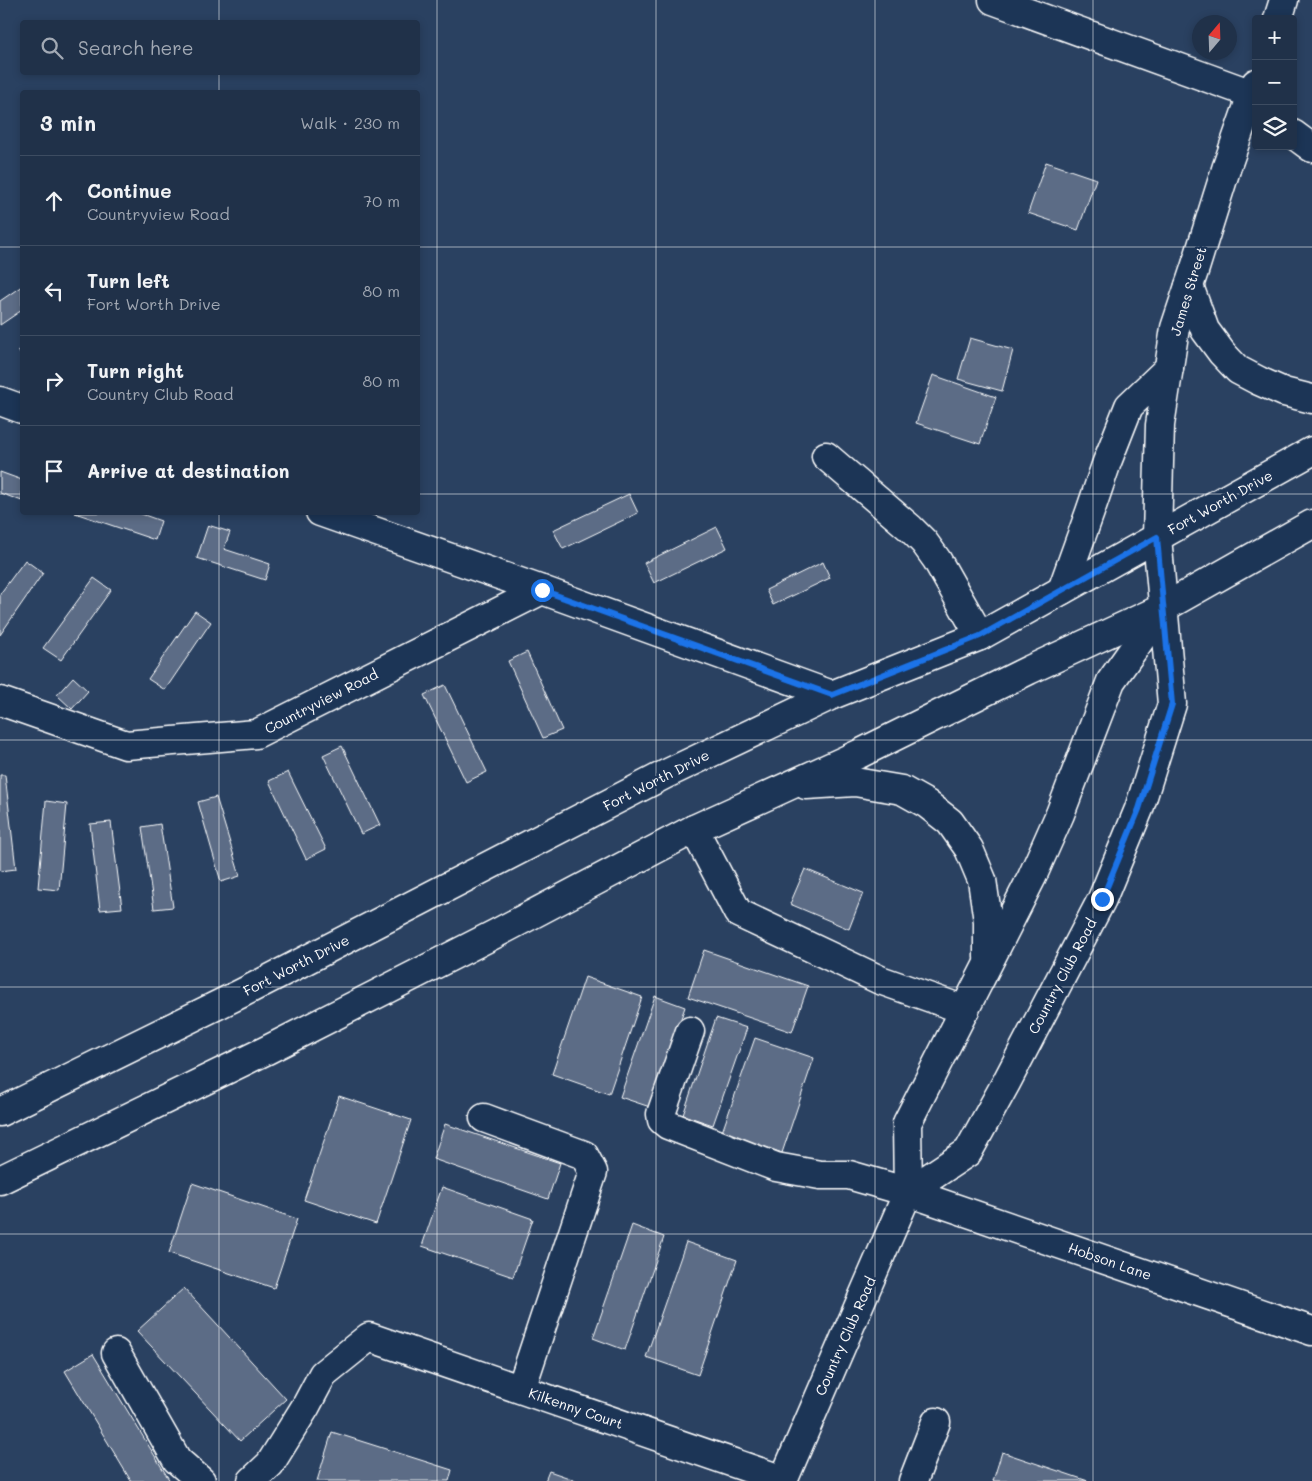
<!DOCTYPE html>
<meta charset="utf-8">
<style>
:root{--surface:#203149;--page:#2d3d53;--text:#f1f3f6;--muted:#a2a9b4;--line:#3d4c61}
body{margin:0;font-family:Mali,sans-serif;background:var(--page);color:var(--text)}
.controls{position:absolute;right:15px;top:15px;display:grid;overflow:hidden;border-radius:5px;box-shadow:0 2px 8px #0003}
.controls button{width:45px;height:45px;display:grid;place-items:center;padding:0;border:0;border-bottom:1px solid var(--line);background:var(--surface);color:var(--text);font:25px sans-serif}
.compass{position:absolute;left:1192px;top:15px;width:45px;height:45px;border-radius:50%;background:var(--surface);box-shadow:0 2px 8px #0003;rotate:19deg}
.stop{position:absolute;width:15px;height:15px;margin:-11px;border:4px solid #1a73e8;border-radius:50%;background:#fff}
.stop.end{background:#1a73e8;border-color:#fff;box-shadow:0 1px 5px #0008}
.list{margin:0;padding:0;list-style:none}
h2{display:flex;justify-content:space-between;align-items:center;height:65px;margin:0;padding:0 20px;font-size:21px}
h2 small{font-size:16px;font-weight:400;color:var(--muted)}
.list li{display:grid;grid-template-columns:32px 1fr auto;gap:15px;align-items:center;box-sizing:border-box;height:90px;padding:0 20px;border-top:1px solid var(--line)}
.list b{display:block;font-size:19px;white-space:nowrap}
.list p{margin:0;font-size:16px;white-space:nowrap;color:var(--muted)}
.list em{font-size:16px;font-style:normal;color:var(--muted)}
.icon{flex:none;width:28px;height:28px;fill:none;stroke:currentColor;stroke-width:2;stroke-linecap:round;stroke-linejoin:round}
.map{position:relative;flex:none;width:1312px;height:1481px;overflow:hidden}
.search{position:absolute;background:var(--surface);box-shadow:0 2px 8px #0003;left:20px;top:20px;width:400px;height:55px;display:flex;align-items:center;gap:12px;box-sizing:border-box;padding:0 18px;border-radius:5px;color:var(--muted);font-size:19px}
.panel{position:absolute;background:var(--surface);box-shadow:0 2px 8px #0003;left:20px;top:90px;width:400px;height:425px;border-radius:5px}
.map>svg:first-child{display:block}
.building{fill:#5b6c86;stroke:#fff}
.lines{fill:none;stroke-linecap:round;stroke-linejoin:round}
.minor-casing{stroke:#fff;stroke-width:31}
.major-casing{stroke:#fff;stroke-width:31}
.minor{stroke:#1d3557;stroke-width:28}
.major{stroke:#1d3557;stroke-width:28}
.route{stroke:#1a73e8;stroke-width:6}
.grid{fill:none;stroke:#fff;stroke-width:1;stroke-opacity:0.55}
.labels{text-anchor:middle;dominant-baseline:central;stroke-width:5;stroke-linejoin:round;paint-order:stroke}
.street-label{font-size:14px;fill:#fff;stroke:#1d3557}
</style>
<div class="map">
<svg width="1312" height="1481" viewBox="0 0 1312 1481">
<rect width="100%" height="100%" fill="#2a4161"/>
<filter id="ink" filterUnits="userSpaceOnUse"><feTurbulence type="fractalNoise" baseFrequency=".02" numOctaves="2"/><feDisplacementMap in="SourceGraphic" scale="10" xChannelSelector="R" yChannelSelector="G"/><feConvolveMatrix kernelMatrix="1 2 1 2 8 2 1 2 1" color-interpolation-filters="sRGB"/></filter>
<g filter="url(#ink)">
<g class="building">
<polygon points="1046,162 1096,179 1078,230 1028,213"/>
<polygon points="22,286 22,310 0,325 0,301"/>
<polygon points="970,338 1013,350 1002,391 958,379"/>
<polygon points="22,347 22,357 18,350"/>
<polygon points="933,375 996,397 980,444 916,423"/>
<polygon points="0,472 22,480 22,501 0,493"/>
<polygon points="629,494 638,513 563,549 553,530"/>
<polygon points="136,512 161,521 155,540 75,513"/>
<polygon points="208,525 230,532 224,549 270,564 265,580 197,558"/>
<polygon points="717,527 727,548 654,583 644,563"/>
<polygon points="25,560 43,573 0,635 0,594"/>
<polygon points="823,562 830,578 773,605 766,590"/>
<polygon points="94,578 111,590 61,660 43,648"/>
<polygon points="195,611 211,622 165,690 148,679"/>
<polygon points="527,652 562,730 543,738 508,661"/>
<polygon points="73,677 88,691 72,709 57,695"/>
<polygon points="445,685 487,772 466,782 424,695"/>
<polygon points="342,746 380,825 361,834 323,755"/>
<polygon points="288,772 326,849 306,859 269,781"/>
<polygon points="0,775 5,775 16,869 0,871"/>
<polygon points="216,797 240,876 221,882 198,802"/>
<polygon points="46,801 67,804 59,890 38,888"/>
<polygon points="111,822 122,908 100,910 90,824"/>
<polygon points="160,824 173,907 154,909 142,827"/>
<polygon points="805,869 863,893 849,929 790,904"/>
<polygon points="704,950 808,986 792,1032 688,997"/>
<polygon points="585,977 642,997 609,1094 552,1074"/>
<polygon points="655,996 685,1007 650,1107 620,1097"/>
<polygon points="716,1018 747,1028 713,1125 683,1115"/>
<polygon points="755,1038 814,1058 782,1153 722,1132"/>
<polygon points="339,1096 411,1120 376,1224 304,1200"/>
<polygon points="445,1124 560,1163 548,1199 433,1159"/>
<polygon points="192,1183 297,1219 274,1288 169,1253"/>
<polygon points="442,1187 533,1219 513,1277 422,1246"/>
<polygon points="632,1225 664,1237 625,1350 593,1338"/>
<polygon points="686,1242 737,1260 698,1375 646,1357"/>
<polygon points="184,1288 286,1399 240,1441 137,1331"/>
<polygon points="93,1354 170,1481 131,1481 65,1371"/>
<polygon points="332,1432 452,1470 449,1481 317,1481"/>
<polygon points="1002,1452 1088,1481 993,1481"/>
<polygon points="549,1471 578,1481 545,1481"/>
</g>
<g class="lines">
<g class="minor-casing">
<g id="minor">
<polyline points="993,0 1252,94"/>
<polyline points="1278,19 1284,0"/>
<polyline points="1293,134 1312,148"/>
<polyline points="0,401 22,409"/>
<polyline points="826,456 910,528 924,542 937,560 980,636"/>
<polyline points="1157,537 1160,425 1175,328 1195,268 1227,166 1256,83"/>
<polyline points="542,590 832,695"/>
<polyline points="0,701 126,745 256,734 542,590 320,512"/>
<polyline points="694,829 738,913 880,980 965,1010"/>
<polyline points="690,1031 661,1114 662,1120 668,1125 776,1167 820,1175 849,1175 908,1192 1312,1331"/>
<polyline points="484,1118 584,1155 593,1172 521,1389"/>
<polyline points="116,1353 177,1460 201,1481"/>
<polyline points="252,1481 270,1464 306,1406 323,1374 369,1337 783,1480"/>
<polyline points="913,1481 936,1422"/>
</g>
</g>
<g class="major-casing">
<g id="major">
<polyline points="1189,286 1205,330 1222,353 1238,370 1259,381 1284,392 1312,399"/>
<polyline points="1062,590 1090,512 1107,462 1129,406 1169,368"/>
<polyline points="806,785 855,782 902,790 927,804 950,822 969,849 982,880 988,921 988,957"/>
<polyline points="0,1112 242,993 666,774 832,695 980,636 1312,451"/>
<polyline points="0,1180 267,1050 495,934 694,829 861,753 1029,670 1163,608 1312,524"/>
<polyline points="908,1192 968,1152 1006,1083 1102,899 1139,809 1172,704 1157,537"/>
<polyline points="783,1481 908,1192 907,1123 1032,877 1060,814 1111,681 1162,609"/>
</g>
</g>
<use href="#minor" class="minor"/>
<use href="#major" class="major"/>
</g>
</g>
<g class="lines" filter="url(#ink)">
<polyline class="route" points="542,590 832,695 980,636 1157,537 1172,704 1139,809 1102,899"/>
</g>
<path class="grid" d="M219,0V22M437,0V1481M656,0V1481M875,0V1481M1093,0V1481M219,72V92M0,247H22M418,247H1312M0,494H22M418,494H1312M219,512V1481M0,740H1312M0,987H1312M0,1234H1312"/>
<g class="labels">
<g class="street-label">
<text transform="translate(1188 291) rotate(-73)">James Street</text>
<text transform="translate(1220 502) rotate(-29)">Fort Worth Drive</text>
<text transform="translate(321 701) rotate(-27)">Countryview Road</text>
<text transform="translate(656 780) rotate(-27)">Fort Worth Drive</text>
<text transform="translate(296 965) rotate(-27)">Fort Worth Drive</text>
<text transform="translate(1062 976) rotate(-62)">Country Club Road</text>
<text transform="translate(1110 1261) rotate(19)">Hobson Lane</text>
<text transform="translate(845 1336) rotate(-66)">Country Club Road</text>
<text transform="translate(576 1408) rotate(19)">Kilkenny Court</text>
</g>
</g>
</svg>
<div class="controls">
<button>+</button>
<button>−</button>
<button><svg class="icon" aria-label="layers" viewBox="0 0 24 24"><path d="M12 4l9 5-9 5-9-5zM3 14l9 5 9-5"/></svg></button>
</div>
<svg class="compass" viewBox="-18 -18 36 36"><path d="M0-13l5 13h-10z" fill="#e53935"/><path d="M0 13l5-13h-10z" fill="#a2a9b4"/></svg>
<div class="stop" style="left:542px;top:590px"></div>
<div class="stop end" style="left:1102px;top:899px"></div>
<div class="search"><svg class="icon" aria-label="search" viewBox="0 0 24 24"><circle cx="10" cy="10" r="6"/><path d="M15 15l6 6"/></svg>Search here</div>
<section class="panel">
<h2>3 min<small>Walk · 230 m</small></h2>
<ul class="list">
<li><svg class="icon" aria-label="ahead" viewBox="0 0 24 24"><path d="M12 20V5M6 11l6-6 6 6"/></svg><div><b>Continue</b><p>Countryview Road</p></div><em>70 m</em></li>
<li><svg class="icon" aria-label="left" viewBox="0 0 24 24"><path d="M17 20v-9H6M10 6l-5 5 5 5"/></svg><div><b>Turn left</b><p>Fort Worth Drive</p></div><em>80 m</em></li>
<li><svg class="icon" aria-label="right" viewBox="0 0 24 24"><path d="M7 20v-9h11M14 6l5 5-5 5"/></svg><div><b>Turn right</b><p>Country Club Road</p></div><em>80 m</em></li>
<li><svg class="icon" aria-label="arrive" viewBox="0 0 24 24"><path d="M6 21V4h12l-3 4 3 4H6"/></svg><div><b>Arrive at destination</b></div></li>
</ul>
</section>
</div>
